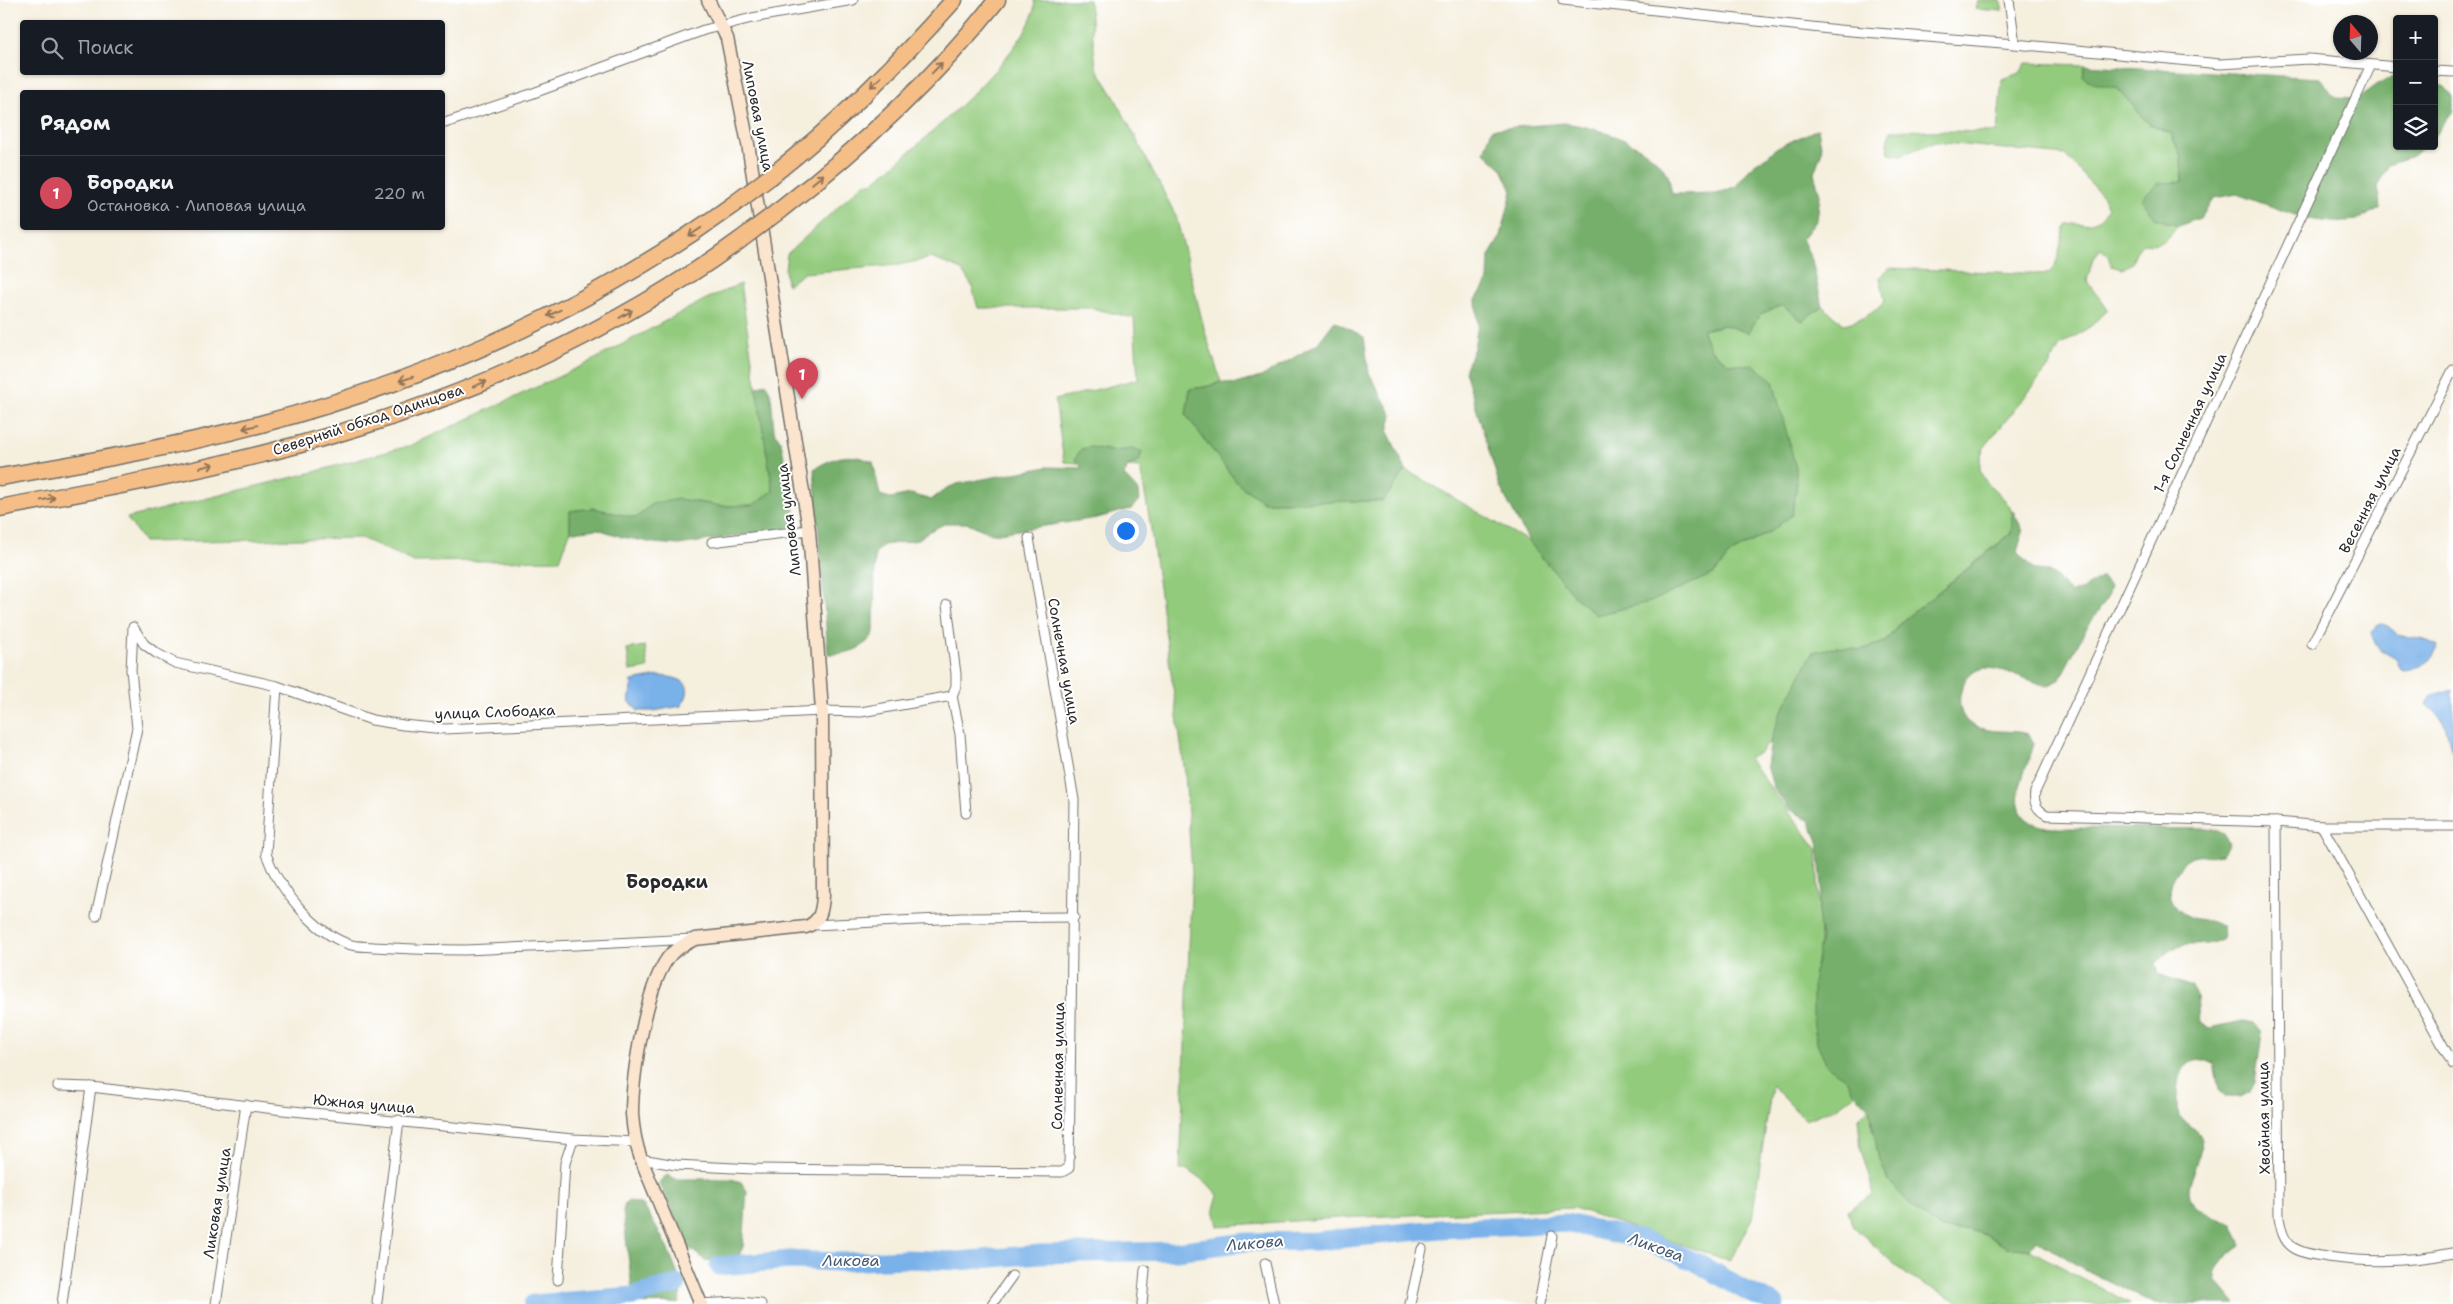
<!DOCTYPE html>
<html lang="ru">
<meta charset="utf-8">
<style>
:root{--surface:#171b24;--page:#242831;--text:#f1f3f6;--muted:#9ea1a6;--line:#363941;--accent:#d1495b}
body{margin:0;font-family:"Shantell Sans",sans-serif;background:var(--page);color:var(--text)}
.controls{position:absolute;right:15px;top:15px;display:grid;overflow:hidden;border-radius:5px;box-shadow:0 1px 4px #0004}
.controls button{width:45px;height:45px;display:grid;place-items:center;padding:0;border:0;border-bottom:1px solid var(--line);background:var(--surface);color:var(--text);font:25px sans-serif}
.compass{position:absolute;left:2333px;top:15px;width:45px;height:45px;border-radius:50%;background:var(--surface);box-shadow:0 1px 4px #0004;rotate:341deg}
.you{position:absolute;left:1125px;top:530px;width:18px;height:18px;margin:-12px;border:4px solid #fff;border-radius:50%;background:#1a73e8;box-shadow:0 0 0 8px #1a73e833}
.badge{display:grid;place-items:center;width:32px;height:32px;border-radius:50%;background:var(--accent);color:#fff;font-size:16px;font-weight:700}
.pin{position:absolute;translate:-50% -41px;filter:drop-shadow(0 1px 2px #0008)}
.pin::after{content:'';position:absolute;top:26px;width:18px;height:15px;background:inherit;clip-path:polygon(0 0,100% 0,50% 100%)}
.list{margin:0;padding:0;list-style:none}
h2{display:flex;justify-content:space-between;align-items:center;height:65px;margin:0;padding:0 20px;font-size:21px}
h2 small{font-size:16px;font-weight:400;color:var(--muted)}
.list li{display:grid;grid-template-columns:32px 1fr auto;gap:15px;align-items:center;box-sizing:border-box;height:75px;padding:0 20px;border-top:1px solid var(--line)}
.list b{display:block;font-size:19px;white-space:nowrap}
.list p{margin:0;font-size:16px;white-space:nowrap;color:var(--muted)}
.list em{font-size:16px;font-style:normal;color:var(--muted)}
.icon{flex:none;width:28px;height:28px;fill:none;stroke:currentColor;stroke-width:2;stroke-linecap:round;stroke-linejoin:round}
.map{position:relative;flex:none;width:2453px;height:1304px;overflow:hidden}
.search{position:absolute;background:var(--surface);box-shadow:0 1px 4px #0004;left:20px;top:20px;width:425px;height:55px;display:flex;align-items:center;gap:12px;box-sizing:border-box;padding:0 18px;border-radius:5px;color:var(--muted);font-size:19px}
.panel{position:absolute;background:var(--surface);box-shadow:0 1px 4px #0004;left:20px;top:90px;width:425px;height:140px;border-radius:5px}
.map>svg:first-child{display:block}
.green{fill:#93cb7d;stroke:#5f7b54}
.forest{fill:#76af6c;stroke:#506d4c}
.water{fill:#79b1e9;stroke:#526e8a}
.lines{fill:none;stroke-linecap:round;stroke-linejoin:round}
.river{stroke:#79b1e9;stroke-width:19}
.street-casing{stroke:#72706a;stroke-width:11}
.secondary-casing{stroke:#72706a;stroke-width:15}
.highway-casing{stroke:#72706a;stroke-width:19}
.street{stroke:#fff;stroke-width:9}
.secondary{stroke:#fbe5cf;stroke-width:12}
.highway{stroke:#f6be87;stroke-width:16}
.highway-bridge-casing{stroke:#72706a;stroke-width:19;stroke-linecap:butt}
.highway-bridge{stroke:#f6be87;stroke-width:16}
.oneway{stroke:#907459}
.labels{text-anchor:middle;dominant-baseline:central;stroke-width:4;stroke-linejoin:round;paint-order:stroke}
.street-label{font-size:15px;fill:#2b2b2b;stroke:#fff}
.water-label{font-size:16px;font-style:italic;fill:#465a6e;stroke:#fff}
.quarter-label{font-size:18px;font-weight:bold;fill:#2b2b2b;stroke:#fff}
</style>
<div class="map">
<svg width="2453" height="1304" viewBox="0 0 2453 1304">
<rect width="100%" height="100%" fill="#fff"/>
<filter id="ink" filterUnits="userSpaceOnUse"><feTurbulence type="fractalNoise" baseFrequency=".02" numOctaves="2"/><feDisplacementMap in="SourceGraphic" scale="10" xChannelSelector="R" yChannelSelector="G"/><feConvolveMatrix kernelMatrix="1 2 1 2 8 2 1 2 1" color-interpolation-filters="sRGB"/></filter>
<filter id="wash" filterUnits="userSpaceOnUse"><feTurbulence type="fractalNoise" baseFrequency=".0096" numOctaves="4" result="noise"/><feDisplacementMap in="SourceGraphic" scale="20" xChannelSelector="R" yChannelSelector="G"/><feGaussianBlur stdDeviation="1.12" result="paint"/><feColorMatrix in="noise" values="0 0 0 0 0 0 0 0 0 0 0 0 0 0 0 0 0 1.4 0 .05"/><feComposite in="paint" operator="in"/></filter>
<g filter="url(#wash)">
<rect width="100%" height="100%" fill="#f5efde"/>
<g class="green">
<path d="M1034,0H1089L1096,67L1115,98L1176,216L1205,332L1221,382L1205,387L1190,389L1186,415L1238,484L1264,502L1382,501L1406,470L1529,542L1577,599L1650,602L1715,573L1730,554L1771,531L1778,402L1773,381L1754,365L1729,364L1711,350L1702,330L1725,325L1748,333L1760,314L1783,305L1802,321L1822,306L1844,324C1860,320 1874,314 1885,301L1880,277L1888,268L2048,274C2063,260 2057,242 2067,225C2088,221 2096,229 2108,208L2103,197L2065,155L1935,142L1901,155L1889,153L1887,142L1891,130L1997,132L2002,79L2020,73L2026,63L2085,65L2083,77L2093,83L2117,88L2149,124L2171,133L2181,157L2182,182L2155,218L2178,226C2167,240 2162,246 2143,243L2136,252L2132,263L2122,269L2111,266L2108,255L2101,249L2093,258L2087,281C2093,292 2102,299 2108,310L2091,326L2060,346L2048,368L1983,449C1970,485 2000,485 2011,510C2014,516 2012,527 2011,533L1901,622L1885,642L1861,650L1837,647L1813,652L1779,717L1771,740L1762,751L1749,759L1817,849L1823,1040L1857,1093L1836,1108L1805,1120L1772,1085L1752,1218L1730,1261L1574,1208L1339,1218L1218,1226L1214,1209L1218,1195L1207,1183L1188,1170H1180L1192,873L1185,773L1149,516L1140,468L1064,462L1055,400L1138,379L1134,318L1091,308H978L971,284L960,269L931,258L899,265L804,273L787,285L785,270L787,254L864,183H872C906,156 1044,41 1034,0Z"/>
<polygon points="1978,0 2000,0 2002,3 2002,11 1975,9"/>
<polygon points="740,284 773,491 753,505 721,506 679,499 652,504 636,518 593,508 570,511 570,532 560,560 414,562 361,538 144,542 127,518 310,473 412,445 586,364 704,300"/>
<polygon points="645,646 648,668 630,671 627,649"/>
<polygon points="1869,1107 1873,1131 1941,1229 1965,1229 1987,1235 2006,1247 2030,1250 2131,1304 1963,1304 1906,1275 1852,1225 1848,1210 1874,1194 1861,1150 1858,1118"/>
</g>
<g class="forest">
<polygon points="2085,65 2320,78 2335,97 2359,98 2378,84 2397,76 2397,146 2424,146 2411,157 2387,165 2378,187 2380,208 2357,220 2332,222 2306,219 2237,194 2214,198 2200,218 2178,226 2155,218 2141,199 2159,183 2182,182 2181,157 2171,133 2149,124 2117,88 2093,83 2083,76"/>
<polygon points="2434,85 2443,86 2453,97 2453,111 2434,136"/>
<path d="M1564,123C1596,127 1647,143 1666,172C1670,177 1670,187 1672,194L1719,193L1736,186L1753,165L1768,156L1776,148L1818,129L1822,151L1814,173L1820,195L1817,220L1802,239L1812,260L1822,306L1802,321L1782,305L1760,314L1748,333L1725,325L1702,330L1711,350L1729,364L1754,365L1773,381L1796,468V491L1792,515L1771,531L1730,554L1715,573L1650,602L1596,615L1577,599L1529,542L1500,487L1465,371L1474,348L1478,324L1476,300L1488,280L1489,256L1501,236L1512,191L1502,169L1484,152L1492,129Z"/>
<polygon points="1335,321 1364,337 1369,373 1392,415 1388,432 1406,470 1383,501 1264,502 1238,484 1186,415 1190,389 1205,387 1221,382 1235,384 1261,377 1317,344"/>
<polygon points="766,383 771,395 774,431 781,442 796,516 793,523 787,528 679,545 654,543 622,537 598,529 570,532 570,511 593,508 636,518 652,504 679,499 721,506 753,505 773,491 756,388"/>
<path d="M1092,447L1112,451L1132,449L1142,452L1139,462L1128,466L1124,476L1138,491L1139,501L1131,509L1097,518L992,534L968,523H946L926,533L918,540L884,545L875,553L874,632C866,650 846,654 828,654L814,469C836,456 849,452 873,462L880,495L890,498L911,494L931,500L947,488L957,484L1047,467L1082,468L1075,459L1081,449Z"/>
<path d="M2013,511L2023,531L2017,552L2034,570C2055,570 2057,579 2071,593L2082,590L2102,577L2110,586L2106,600L2086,629L2059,680L2047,686C2030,681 2005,669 1988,668C1960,667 1949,712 1972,725C1989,734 2011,729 2029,734L2034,744C2024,779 1997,821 2052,828L2213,829L2224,834L2229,844L2222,855C2211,857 2198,853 2188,859C2184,861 2181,867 2178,871C2166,887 2167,904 2186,915C2198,922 2207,917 2222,927L2223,938C2195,954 2181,932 2156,964L2159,974L2191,987L2197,997L2199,1020L2209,1028L2243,1021L2254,1023L2262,1033L2255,1082L2250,1092L2239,1097H2226L2219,1088L2214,1064C2177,1045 2176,1092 2179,1117C2184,1122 2193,1126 2197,1132C2216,1156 2168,1188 2201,1210C2210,1216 2222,1220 2233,1224L2242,1246L2221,1261L2215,1271L2217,1282L2235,1304H2155L2082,1268L2036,1240L2030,1250L2006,1247L1987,1235L1965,1229H1941L1922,1216L1889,1182L1878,1155L1869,1107L1853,1092L1846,1079L1827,1066L1817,1044L1813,1020V983L1821,937L1818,912L1822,888L1818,841L1809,820L1789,809L1773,787L1767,765L1771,740L1779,717L1813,652L1837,647L1861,650L1885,642L1901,622L2011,534Z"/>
<polygon points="667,1175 676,1179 731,1179 741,1182 747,1191 743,1247 738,1257 728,1262 717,1259 706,1261 689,1248 659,1182"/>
<path d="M629,1201L643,1205C657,1229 687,1275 679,1303L584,1304L579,1301V1297L583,1295L623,1292L632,1289L623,1211L625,1204Z"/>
</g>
<g class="water">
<path d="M2378,624C2390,623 2392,633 2402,636C2417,640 2423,637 2438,646C2436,661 2419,665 2407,671L2401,670L2396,659C2380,649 2379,653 2371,634Z"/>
<path d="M658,676C679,677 698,682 681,706L654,711H638L629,701L632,681Z"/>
<path d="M2453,690V752C2447,741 2449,732 2443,722C2441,717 2432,711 2427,704L2432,696Z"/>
</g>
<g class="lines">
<g class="river">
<polyline points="719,1266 790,1260 839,1262 906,1259 958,1261 1040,1254 1176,1251 1247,1242 1316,1241 1440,1229 1566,1223 1640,1239 1696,1262 1744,1290 1775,1304"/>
<polyline points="533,1304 633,1296 677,1284"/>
</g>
</g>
</g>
<g filter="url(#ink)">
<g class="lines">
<g class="street-casing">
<g id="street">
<polyline points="1563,0 1839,30 2015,44 2220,64 2309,59 2397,67"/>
<polyline points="2009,0 2015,44"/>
<path d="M2371,65L2035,792C2033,803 2037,810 2047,815L2276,822L2322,826H2453"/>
<polyline points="2434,71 2453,72"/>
<polyline points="442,124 528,95 704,30 752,18 853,0"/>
<polyline points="712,542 809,530"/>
<polyline points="947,605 956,674 956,686 952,696 960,734 966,813"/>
<polyline points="133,627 144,644 156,653 175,663 277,686 372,720 403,725 445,729 822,711 861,712 952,696"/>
<polyline points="2312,644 2453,370"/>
<path d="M277,686L266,854C278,888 314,932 348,944C356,947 366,946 374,947C405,949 434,950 465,950C541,947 616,943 692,939"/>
<path d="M2276,822L2279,1218C2281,1229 2283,1241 2294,1248C2303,1254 2316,1255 2327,1257C2370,1263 2410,1262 2453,1253"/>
<polyline points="2322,826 2453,1064"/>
<polyline points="96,916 137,728 131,670 133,628"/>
<polyline points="813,925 961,918 1074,917"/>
<polyline points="58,1086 91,1087 283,1110 573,1139 636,1142"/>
<polyline points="641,1159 676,1165 753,1169 1062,1172 1069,1168 1074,800 1029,538"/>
<polyline points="1265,1263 1274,1304"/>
<polyline points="558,1280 565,1163 573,1139"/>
<polyline points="377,1302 399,1120"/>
<polyline points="62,1304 91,1087"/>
<polyline points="216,1304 246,1105"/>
<polyline points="697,1304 739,1302 761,1304"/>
<polyline points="992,1304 1012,1276"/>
<polyline points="1142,1304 1145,1270"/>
<polyline points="1410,1304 1422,1249"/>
<polyline points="1539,1304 1552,1236"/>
</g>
</g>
<g class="secondary-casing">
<path id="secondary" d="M701,1304L641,1159C636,1145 633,1129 632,1114C632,1077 646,980 672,953C679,947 687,943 695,939L806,927C821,921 822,910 823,896L822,711L809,530L748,144L727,38L708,0"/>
</g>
<g class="highway-casing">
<g id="highway">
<path d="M775,173C840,122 899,62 954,0"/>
<path d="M780,210C859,149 935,78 997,0"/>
<path d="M0,477C87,462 175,447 261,424C431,379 592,307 734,204"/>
<path d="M0,508C90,491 181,475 270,452C437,410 600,342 740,240"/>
</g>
</g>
<use href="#street" class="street"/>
<use href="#secondary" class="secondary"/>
<use href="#highway" class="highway"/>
<g class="highway-bridge-casing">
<g id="highway-bridge">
<polyline points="734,204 775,173"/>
<polyline points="740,240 780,210"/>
</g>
</g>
<use href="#highway-bridge" class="highway-bridge"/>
</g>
<defs><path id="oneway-shaft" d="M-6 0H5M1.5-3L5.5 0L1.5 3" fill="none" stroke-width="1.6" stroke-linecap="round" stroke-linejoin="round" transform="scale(1.25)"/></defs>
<g class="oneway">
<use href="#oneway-shaft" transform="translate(937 68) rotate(-46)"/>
<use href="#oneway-shaft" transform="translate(876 82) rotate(136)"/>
<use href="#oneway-shaft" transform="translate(818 179) rotate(-40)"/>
<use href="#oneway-shaft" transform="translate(695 232) rotate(146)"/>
<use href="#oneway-shaft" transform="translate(554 313) rotate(154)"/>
<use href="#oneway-shaft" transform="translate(626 314) rotate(-31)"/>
<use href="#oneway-shaft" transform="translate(406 379) rotate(162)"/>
<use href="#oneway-shaft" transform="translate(480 384) rotate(-21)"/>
<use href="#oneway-shaft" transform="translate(250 427) rotate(167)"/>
<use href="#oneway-shaft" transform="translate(207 466) rotate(-13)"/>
<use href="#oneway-shaft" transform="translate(48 499) rotate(-11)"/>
</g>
</g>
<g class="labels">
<g class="street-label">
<text transform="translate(758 116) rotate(79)">Липовая улица</text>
<text transform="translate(368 420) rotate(-18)">Северный обход Одинцова</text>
<text transform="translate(2190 423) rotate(-65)">1-я Солнечная улица</text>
<text transform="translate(2370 500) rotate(-63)">Весенняя улица</text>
<text transform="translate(789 520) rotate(-97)">Липовая улица</text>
<text transform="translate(1064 661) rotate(80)">Солнечная улица</text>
<text transform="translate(495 712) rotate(-2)">улица Слободка</text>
<text transform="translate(1058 1066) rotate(-89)">Солнечная улица</text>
<text transform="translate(364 1104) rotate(5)">Южная улица</text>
<text transform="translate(2264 1118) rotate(-91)">Хвойная улица</text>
<text transform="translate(217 1203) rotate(-81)">Ликовая улица</text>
</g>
<g class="water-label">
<text transform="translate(1255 1243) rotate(-5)">Ликова</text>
<text transform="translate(1656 1247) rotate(20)">Ликова</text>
<text x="851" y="1260">Ликова</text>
</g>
<g class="quarter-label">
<text x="667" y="882">Бородки</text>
</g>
</g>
</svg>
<div class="controls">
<button>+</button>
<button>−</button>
<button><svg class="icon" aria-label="layers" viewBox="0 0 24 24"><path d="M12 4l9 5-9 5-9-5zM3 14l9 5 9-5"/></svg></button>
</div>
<svg class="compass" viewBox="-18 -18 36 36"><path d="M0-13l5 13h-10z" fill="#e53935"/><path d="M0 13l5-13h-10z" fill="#9ea1a6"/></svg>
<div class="you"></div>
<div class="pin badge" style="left:802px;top:399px">1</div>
<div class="search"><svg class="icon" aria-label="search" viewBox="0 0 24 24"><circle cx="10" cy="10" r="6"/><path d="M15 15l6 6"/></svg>Поиск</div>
<section class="panel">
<h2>Рядом<small></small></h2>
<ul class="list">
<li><span class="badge">1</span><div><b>Бородки</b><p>Остановка · Липовая улица</p></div><em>220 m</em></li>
</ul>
</section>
</div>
